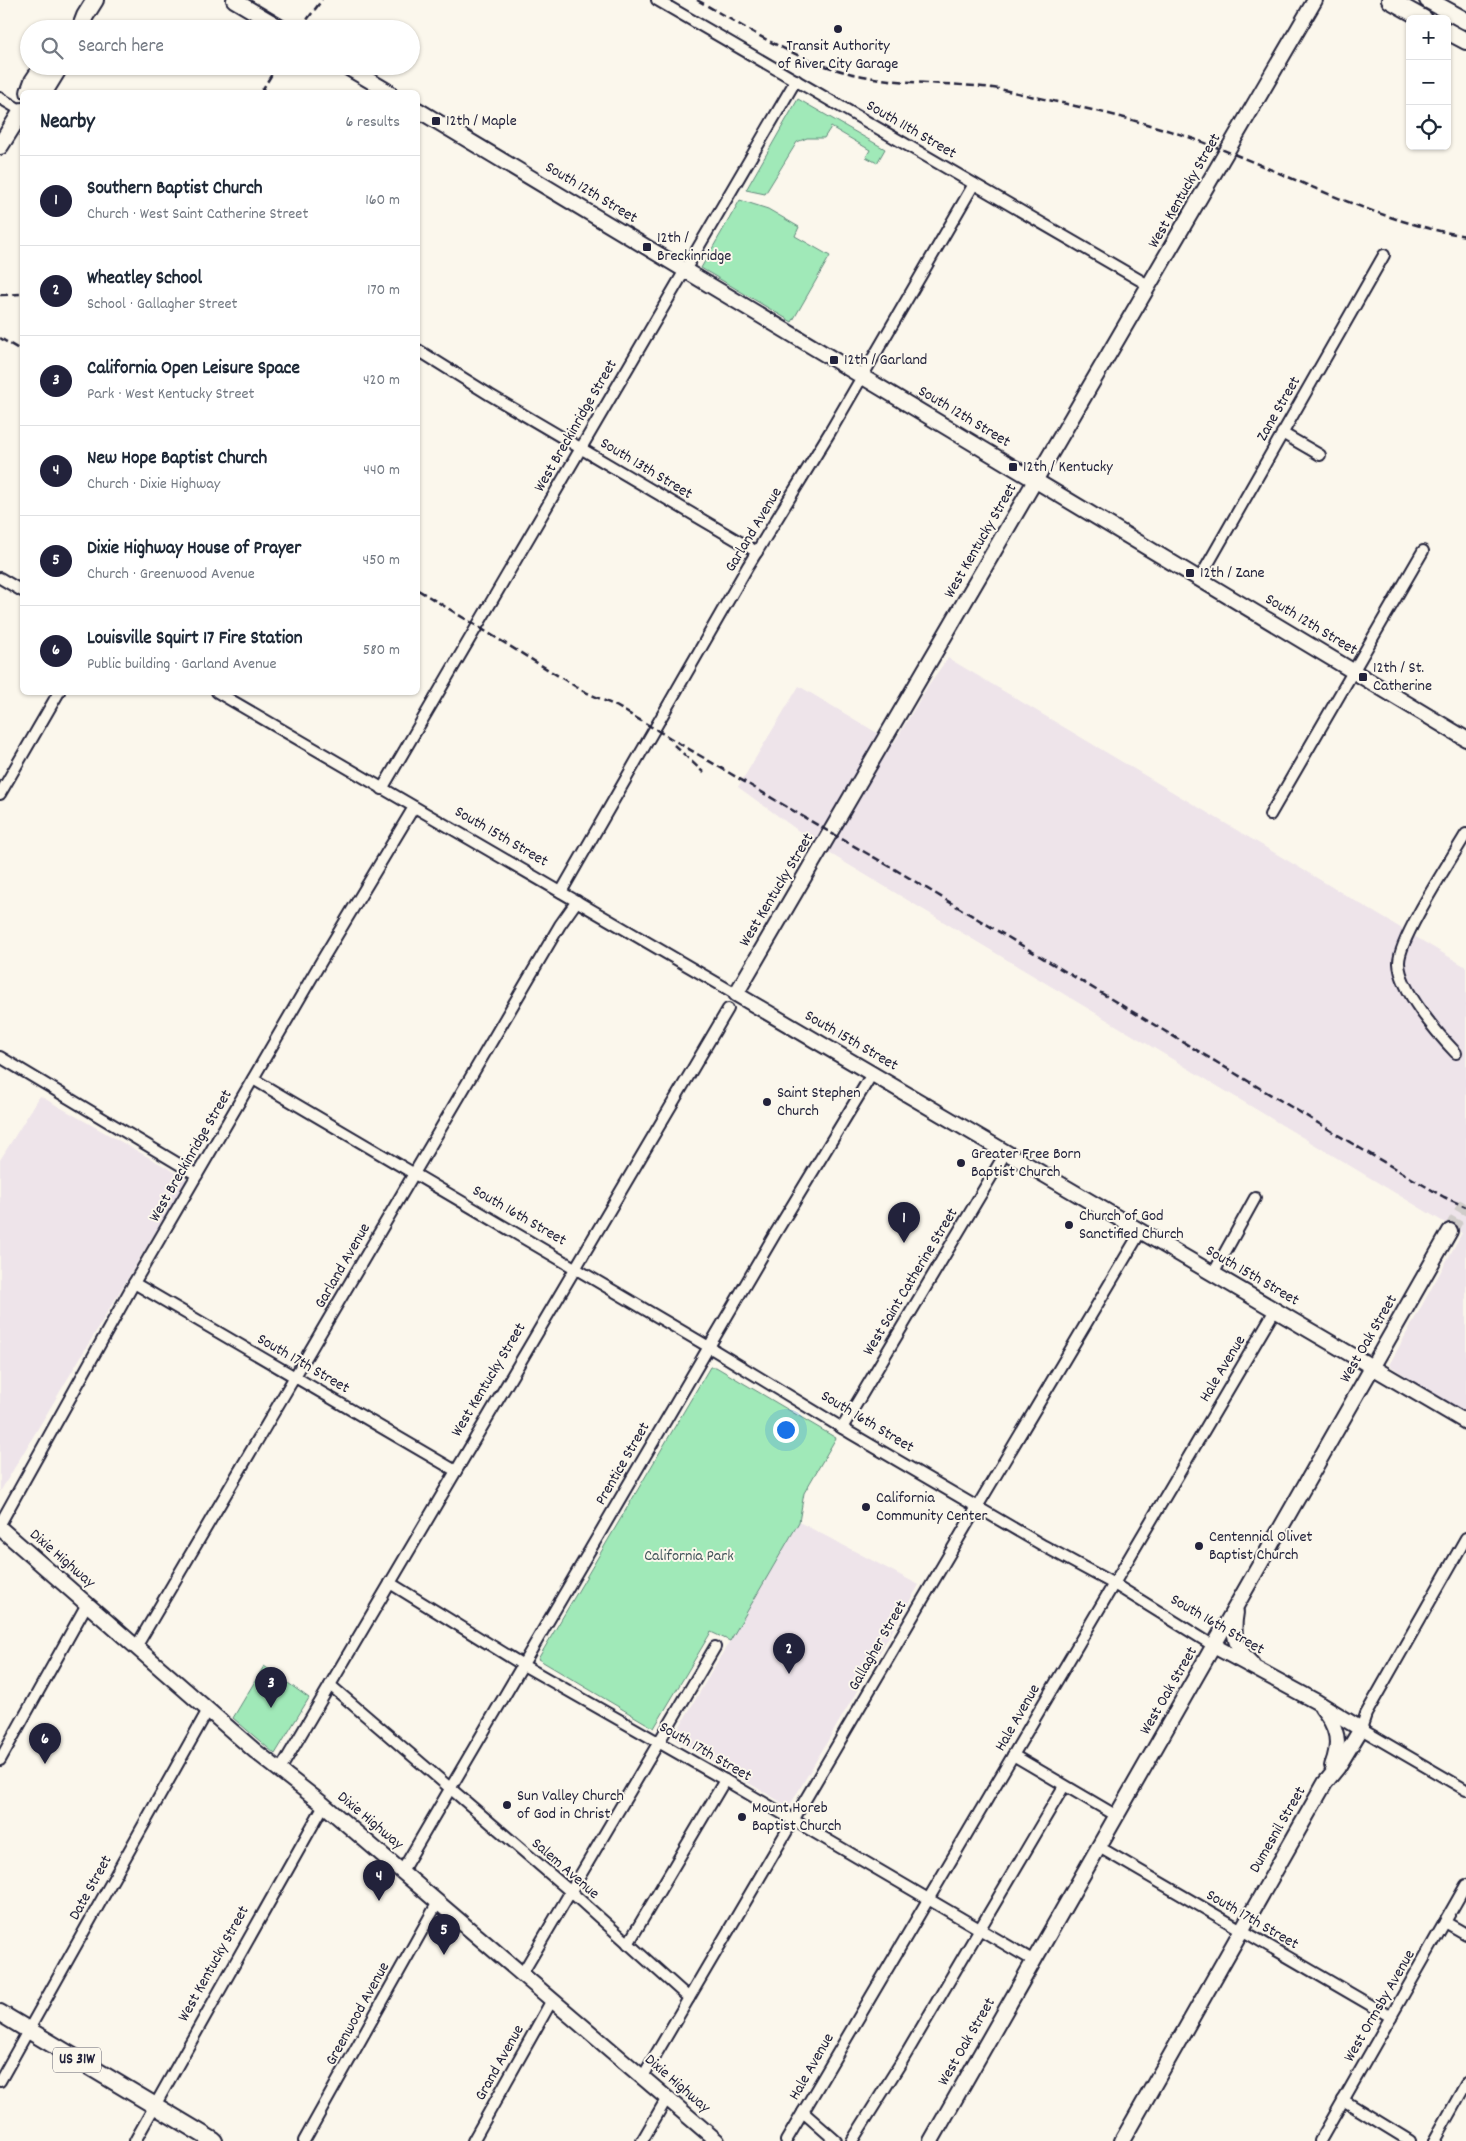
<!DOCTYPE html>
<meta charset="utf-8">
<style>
:root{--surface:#fff;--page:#f2f2f3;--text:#1f2937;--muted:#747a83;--line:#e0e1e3;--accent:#22223b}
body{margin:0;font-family:Dekko,sans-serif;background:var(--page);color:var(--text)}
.controls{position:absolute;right:15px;top:15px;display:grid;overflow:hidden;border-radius:8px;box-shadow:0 1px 4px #0004}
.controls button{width:45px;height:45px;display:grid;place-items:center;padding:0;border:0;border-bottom:1px solid var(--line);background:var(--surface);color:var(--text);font:25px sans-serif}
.you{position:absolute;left:785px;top:1429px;width:18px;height:18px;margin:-12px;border:4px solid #fff;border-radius:50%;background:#1a73e8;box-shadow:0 0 0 8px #1a73e833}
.badge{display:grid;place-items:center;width:32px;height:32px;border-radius:50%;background:var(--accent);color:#fff;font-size:16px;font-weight:700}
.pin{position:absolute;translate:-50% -41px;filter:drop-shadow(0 1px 2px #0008)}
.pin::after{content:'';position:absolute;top:26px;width:18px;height:15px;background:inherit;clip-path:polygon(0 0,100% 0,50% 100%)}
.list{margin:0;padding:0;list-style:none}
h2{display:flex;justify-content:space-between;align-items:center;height:65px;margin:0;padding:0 20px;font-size:21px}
h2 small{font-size:16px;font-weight:400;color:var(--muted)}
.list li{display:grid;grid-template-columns:32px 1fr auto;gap:15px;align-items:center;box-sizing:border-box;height:90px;padding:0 20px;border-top:1px solid var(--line)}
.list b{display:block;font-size:19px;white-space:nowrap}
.list p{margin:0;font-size:16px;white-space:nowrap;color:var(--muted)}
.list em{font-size:16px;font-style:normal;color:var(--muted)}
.icon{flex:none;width:28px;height:28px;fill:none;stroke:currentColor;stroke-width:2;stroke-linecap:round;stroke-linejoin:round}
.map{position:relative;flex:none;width:1466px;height:2141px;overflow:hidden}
.search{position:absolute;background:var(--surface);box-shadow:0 1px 4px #0004;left:20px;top:20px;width:400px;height:55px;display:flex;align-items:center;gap:12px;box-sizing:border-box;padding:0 18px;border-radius:28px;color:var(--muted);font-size:19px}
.panel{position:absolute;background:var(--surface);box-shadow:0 1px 4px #0004;left:20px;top:90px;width:400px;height:605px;border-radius:8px}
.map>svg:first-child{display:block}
.built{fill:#eee4ea}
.green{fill:#a0e9b8;stroke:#61867a}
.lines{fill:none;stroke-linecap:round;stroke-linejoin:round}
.secondary-tunnel{stroke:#d0ccc9;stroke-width:14;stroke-dasharray:14 7;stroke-linecap:butt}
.street-casing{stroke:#22223b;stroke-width:14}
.secondary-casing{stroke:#22223b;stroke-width:18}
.primary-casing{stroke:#22223b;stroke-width:20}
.street{stroke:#fbf7ec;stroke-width:10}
.secondary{stroke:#fbf7ec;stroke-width:14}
.primary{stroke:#fbf7ec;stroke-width:16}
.rail{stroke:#22223b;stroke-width:2.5;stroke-dasharray:8 4;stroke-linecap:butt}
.poi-dot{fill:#22223b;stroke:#fbf7ec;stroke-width:2}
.labels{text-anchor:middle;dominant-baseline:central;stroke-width:4;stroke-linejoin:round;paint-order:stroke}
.shield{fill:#fbf7ec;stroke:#636270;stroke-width:1}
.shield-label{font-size:15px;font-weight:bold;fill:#22223b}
.poi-label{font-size:16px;fill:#22223b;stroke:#fbf7ec;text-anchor:start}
.street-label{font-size:16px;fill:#22223b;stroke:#fbf7ec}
.park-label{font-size:16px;fill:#42545a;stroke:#fbf7ec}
</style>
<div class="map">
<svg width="1466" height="2141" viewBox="0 0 1466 2141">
<rect width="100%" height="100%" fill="#fbf7ec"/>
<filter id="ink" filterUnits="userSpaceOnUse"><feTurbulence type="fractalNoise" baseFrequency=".02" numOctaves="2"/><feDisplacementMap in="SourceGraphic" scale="10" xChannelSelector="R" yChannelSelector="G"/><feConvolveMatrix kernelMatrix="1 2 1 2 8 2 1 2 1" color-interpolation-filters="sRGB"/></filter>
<g filter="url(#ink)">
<g class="built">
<polygon points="948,658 1466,967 1466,1415 1389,1365 1462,1233 829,853 738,787 799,686 894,743 929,684"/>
<polygon points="40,1096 187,1179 0,1492 0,1160"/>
<polygon points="799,1522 919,1585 789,1807 673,1738"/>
</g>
<g class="green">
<polygon points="798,99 885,149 877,163 866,157 870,150 831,127 824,138 807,138 797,142 765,194 746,190"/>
<polygon points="740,200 768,209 799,227 795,236 830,256 792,322 701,268"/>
<polygon points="710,1367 716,1367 836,1438 804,1493 799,1522 730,1641 711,1632 654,1728 538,1659"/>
<polygon points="264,1666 309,1698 275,1754 233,1718"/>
</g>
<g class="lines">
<polyline class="secondary-tunnel" points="1450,1231 1466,1203"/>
<g class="street-casing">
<g id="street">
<polyline points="657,0 1150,286"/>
<polyline points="0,98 22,111"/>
<polyline points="418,350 490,395 757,552"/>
<polyline points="1282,433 1320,455"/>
<polyline points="0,578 22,591"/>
<polyline points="1200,578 1384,255"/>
<polyline points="217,692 736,994"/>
<polyline points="382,789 796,80"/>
<polyline points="0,794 59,692"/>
<polyline points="1270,815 1423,551"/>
<polyline points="561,892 748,566 830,432 974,184"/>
<path d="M1456,1053C1437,1033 1400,990 1399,963C1398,940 1452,858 1466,834"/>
<polyline points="0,1057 197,1175"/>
<polyline points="253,1079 709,1347 852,1434 1044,1546 1114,1584 1214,1646"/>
<polyline points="1213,1274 1255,1198"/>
<polyline points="134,1283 456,1471"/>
<polyline points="842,1428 1006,1152"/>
<polyline points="0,1524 134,1283 322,960 414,807"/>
<polyline points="1466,1538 1366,1714 1361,1729 1466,1790"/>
<polyline points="390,1583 523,1665 725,1780 1034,1961"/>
<polyline points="136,1647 560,925 577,901"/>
<polyline points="330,1685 571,1892 689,1998"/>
<polyline points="1013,1755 1117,1816"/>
<polyline points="0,1760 87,1604"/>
<polyline points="280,1770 728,1009"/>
<polyline points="1099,1847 1391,2017"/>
<polyline points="402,1871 775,1234 872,1074"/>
<polyline points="1445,1922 1466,1934"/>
<polyline points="628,1944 725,1780"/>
<polyline points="522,1974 715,1647"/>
<polyline points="642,2078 977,1507 1141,1231"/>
<polyline points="0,2081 208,1710"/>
<polyline points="1343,2100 1410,2141"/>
<polyline points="803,2112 836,2141"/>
<polyline points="135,2141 324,1805"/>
<polyline points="304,2141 438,1902"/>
<polyline points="473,2141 552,2000"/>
<polyline points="642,2141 667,2098"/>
<polyline points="786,2141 1275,1310"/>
<polyline points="852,2141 902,2061 1064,1786"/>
<polyline points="1320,2141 1466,1885"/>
<polyline points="1434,2141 1466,2084"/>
</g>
</g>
<g class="secondary-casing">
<g id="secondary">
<polyline points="234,0 283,29"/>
<polyline points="1315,0 736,994 1466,1422"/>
<polyline points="345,66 389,92"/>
<polyline points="418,110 1466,739"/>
<polyline points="0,1528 255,1751 324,1805 717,2141"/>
<path d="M1236,1612C1232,1635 1235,1648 1252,1664"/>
<path d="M1322,1708C1338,1728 1341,1743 1332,1766"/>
<polyline points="931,2141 1450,1231"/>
<polyline points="1122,2141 1325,1783 1338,1767 1361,1729 1317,1702 1214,1646"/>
</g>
</g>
<g class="primary-casing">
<g id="primary">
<polyline points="1390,0 1424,19"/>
<polyline points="1428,0 1466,21"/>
<polyline points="80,29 85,16 95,0"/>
<polyline points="1447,31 1466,41"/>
<polyline points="29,92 33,81 43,66"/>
<polyline points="44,92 60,66"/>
<polyline points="0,146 22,111"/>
<polyline points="0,2013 214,2141"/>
</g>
</g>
<use href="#street" class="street"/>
<use href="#secondary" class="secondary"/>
<use href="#primary" class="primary"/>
<g class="rail">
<path d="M697,0C750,30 802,65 863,76C908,85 954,82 999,89C1066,104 1141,119 1205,143C1292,175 1373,221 1466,236"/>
<polyline points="300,29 322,0"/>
<polyline points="261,92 277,66"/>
<polyline points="0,295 22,294"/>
<polyline points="0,338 22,351"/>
<polyline points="418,590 583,691 616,706 831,833 891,867 1363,1150 1444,1197 1466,1207"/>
<polyline points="674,745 704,773"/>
</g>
</g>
</g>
<g class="poi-dot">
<circle cx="838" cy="29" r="5"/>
<rect x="431" y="116" width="10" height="10" rx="2.5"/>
<rect x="642" y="242" width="10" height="10" rx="2.5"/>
<rect x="829" y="355" width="10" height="10" rx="2.5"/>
<rect x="1008" y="462" width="10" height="10" rx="2.5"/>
<rect x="1185" y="568" width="10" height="10" rx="2.5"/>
<rect x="1358" y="672" width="10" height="10" rx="2.5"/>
<circle cx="767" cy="1102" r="5"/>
<circle cx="961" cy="1163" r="5"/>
<circle cx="1069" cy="1225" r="5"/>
<circle cx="866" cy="1507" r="5"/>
<circle cx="1199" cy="1546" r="5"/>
<circle cx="507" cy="1805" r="5"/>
<circle cx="742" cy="1817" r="5"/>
</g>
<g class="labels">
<rect class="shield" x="53" y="2047.5" width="48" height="25" rx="4"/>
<g class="shield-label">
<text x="77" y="2060">US 31W</text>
</g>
<g class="poi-label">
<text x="838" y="46" text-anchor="middle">Transit Authority<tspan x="838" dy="18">of River City Garage</tspan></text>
<text x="446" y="121">12th / Maple</text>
<text x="657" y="238">12th /<tspan x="657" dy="18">Breckinridge</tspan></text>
<text x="844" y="360">12th / Garland</text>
<text x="1023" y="467">12th / Kentucky</text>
<text x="1200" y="573">12th / Zane</text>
<text x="1373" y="668">12th / St.<tspan x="1373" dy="18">Catherine</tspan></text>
<text x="777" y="1093">Saint Stephen<tspan x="777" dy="18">Church</tspan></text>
<text x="971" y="1154">Greater Free Born<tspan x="971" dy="18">Baptist Church</tspan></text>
<text x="1079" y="1216">Church of God<tspan x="1079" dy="18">Sanctified Church</tspan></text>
<text x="876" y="1498">California<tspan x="876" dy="18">Community Center</tspan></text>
<text x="1209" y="1537">Centennial Olivet<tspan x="1209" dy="18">Baptist Church</tspan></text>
<text x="517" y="1796">Sun Valley Church<tspan x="517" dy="18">of God in Christ</tspan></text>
<text x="752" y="1808">Mount Horeb<tspan x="752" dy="18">Baptist Church</tspan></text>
</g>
<g class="street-label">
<text transform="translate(911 130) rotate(30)">South 11th Street</text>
<text transform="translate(1185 191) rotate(-60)">West Kentucky Street</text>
<text transform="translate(591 193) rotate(31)">South 12th Street</text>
<text transform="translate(1279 409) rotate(-60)">Zane Street</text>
<text transform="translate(964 417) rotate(31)">South 12th Street</text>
<text transform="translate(576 426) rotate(-60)">West Breckinridge Street</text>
<text transform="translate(646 469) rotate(31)">South 13th Street</text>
<text transform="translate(754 530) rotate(-59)">Garland Avenue</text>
<text transform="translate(981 541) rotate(-60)">West Kentucky Street</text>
<text transform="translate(1311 625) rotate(31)">South 12th Street</text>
<text transform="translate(501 837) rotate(30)">South 15th Street</text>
<text transform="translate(777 890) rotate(-59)">West Kentucky Street</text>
<text transform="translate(851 1041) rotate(30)">South 15th Street</text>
<text transform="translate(191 1156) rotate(-60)">West Breckinridge Street</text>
<text transform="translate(519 1216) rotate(30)">South 16th Street</text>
<text transform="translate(343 1266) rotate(-60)">Garland Avenue</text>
<text transform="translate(1252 1276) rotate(30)">South 15th Street</text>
<text transform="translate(911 1282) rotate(-59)">West Saint Catherine Street</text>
<text transform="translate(1369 1339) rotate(-60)">West Oak Street</text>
<text transform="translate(303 1364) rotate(30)">South 17th Street</text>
<text transform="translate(1223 1369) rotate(-59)">Hale Avenue</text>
<text transform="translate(489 1380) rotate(-59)">West Kentucky Street</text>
<text transform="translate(867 1422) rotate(31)">South 16th Street</text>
<text transform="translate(623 1464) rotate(-60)">Prentice Street</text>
<text transform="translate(62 1559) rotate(41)">Dixie Highway</text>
<text transform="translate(1217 1625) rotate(30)">South 16th Street</text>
<text transform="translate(878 1646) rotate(-60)">Gallagher Street</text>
<text transform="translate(1169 1691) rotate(-60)">West Oak Street</text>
<text transform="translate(1018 1718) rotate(-60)">Hale Avenue</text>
<text transform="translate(705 1752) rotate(30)">South 17th Street</text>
<text transform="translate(370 1821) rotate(40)">Dixie Highway</text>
<text transform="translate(1278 1830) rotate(-60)">Dumesnil Street</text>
<text transform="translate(565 1869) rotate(41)">Salem Avenue</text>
<text transform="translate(91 1888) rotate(-61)">Date Street</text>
<text transform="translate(1252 1920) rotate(30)">South 17th Street</text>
<text transform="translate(214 1964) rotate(-61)">West Kentucky Street</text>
<text transform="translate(1380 2006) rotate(-60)">West Ormsby Avenue</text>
<text transform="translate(358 2014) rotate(-61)">Greenwood Avenue</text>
<text transform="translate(967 2042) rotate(-60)">West Oak Street</text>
<text transform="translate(500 2063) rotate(-61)">Grand Avenue</text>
<text transform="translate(812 2067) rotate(-60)">Hale Avenue</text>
<text transform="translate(677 2084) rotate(41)">Dixie Highway</text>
</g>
<g class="park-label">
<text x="689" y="1556">California Park</text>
</g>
</g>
</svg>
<div class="controls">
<button>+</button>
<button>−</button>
<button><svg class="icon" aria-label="locate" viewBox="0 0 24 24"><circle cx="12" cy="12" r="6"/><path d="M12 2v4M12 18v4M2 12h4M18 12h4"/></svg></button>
</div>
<div class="you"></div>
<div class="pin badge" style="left:904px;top:1243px">1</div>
<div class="pin badge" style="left:789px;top:1674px">2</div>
<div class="pin badge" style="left:271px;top:1708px">3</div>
<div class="pin badge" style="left:379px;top:1901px">4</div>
<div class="pin badge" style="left:444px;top:1955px">5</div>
<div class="pin badge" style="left:45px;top:1764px">6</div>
<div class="search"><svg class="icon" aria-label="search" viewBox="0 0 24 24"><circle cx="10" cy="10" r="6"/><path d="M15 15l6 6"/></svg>Search here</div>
<section class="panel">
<h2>Nearby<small>6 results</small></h2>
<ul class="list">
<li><span class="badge">1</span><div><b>Southern Baptist Church</b><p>Church · West Saint Catherine Street</p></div><em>160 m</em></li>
<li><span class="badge">2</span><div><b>Wheatley School</b><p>School · Gallagher Street</p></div><em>170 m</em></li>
<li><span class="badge">3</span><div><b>California Open Leisure Space</b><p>Park · West Kentucky Street</p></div><em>420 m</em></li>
<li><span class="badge">4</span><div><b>New Hope Baptist Church</b><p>Church · Dixie Highway</p></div><em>440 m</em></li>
<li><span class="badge">5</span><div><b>Dixie Highway House of Prayer</b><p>Church · Greenwood Avenue</p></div><em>450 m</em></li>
<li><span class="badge">6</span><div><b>Louisville Squirt 17 Fire Station</b><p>Public building · Garland Avenue</p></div><em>580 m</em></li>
</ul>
</section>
</div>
